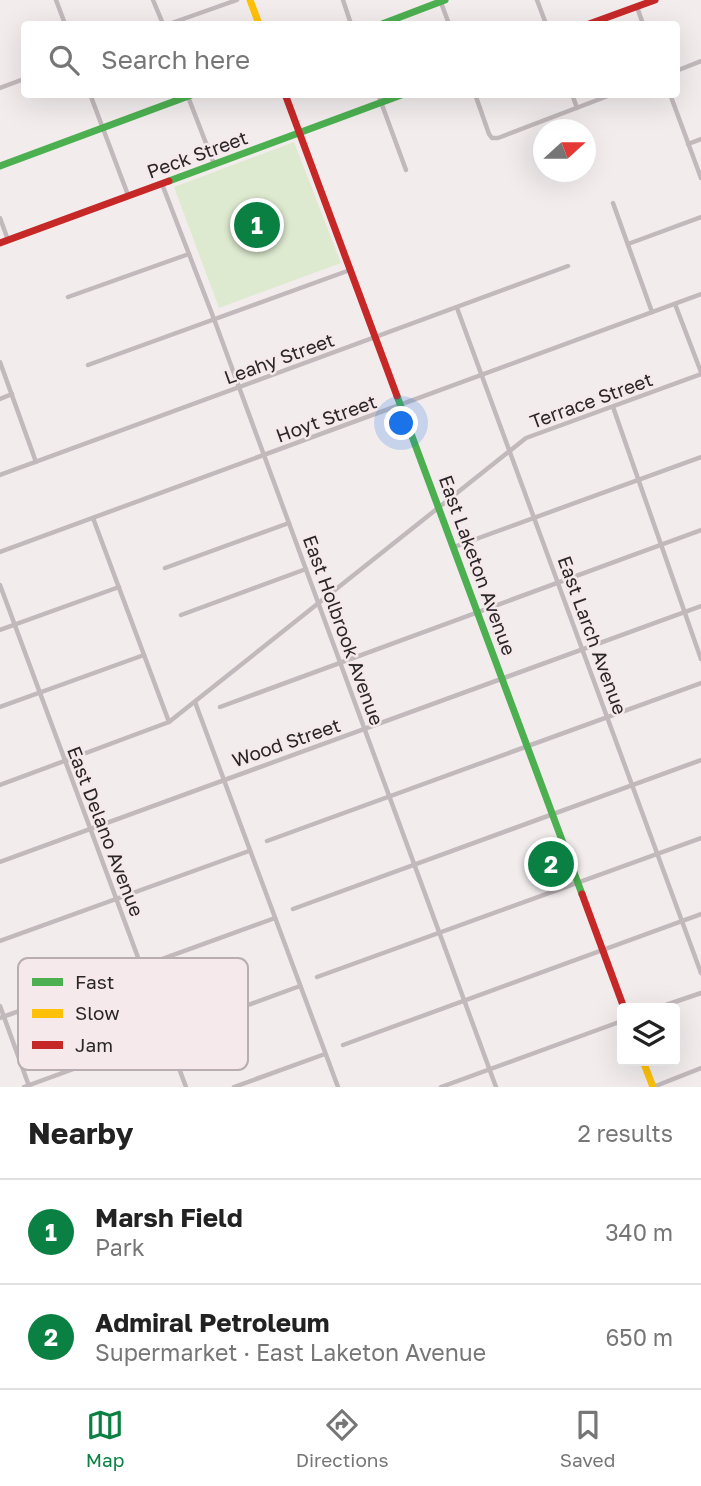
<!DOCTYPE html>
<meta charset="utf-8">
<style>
:root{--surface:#fff;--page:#f6f6f6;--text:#222;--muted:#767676;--line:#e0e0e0;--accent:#0b8043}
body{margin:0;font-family:"Golos Text",sans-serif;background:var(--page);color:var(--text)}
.controls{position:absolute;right:21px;bottom:21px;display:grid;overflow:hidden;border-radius:7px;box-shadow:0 7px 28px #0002}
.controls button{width:63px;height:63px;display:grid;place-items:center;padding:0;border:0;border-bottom:2px solid var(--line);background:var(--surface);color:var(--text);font:35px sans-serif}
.compass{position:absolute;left:533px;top:119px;width:63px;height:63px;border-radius:50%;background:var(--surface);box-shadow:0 7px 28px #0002;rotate:69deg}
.you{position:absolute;left:402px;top:424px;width:24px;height:24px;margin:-18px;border:5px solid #fff;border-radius:50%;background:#1a73e8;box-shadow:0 0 0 10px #1a73e833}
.badge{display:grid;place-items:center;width:46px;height:46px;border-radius:50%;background:var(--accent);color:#fff;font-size:23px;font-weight:700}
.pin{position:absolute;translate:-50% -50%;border:4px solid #fff;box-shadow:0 2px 7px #0006}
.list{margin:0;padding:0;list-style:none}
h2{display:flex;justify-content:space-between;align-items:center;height:91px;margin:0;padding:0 28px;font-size:30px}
h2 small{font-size:23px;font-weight:400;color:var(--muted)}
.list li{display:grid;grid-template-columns:46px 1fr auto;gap:21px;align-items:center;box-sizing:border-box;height:105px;padding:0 28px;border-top:2px solid var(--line)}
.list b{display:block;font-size:26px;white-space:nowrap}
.list p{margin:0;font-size:23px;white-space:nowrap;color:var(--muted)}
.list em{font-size:23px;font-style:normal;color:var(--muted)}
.icon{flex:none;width:38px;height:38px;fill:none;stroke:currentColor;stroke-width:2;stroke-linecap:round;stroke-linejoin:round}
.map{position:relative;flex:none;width:701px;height:1087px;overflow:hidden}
.search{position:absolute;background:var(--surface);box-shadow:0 7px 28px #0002;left:21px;right:21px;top:21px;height:77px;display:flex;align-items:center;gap:18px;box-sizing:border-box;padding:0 24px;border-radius:7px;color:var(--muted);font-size:26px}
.sheet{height:301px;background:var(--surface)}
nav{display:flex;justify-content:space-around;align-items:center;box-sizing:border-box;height:98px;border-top:2px solid var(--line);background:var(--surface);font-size:19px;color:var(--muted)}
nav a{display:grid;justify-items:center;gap:4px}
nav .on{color:var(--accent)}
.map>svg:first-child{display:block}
.green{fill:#deead0}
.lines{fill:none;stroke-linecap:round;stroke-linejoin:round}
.street{stroke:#c2b9bc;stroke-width:4.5}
.fast{stroke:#4caf50;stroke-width:7}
.slow{stroke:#ffc107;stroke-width:7}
.jam{stroke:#c62828;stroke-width:7}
.labels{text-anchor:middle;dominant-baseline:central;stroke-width:5;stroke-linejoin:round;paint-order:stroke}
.street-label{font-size:19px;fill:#2a2627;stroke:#f5e9ec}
.key{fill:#f5e9ec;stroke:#b8aeb1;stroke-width:2}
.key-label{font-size:19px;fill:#2a2627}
</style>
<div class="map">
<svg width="701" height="1087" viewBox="0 0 701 1087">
<rect width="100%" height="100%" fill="#f2eced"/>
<polygon class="green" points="294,142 341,263 219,308 174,187"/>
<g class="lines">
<g class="street">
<polyline points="56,0 65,24"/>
<polyline points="153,0 163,24"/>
<polyline points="343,0 351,24"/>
<polyline points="440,0 449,24"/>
<polyline points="537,0 546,24"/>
<polyline points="637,7 643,24"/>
<polyline points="169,24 237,0"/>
<polyline points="676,71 701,61"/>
<polyline points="0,88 24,79"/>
<polyline points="90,94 128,195"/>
<polyline points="187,94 214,164"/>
<polyline points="378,94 406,170"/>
<polyline points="475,94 489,134 492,138 498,138 613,94"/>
<polyline points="572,94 577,108"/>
<polyline points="670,94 701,178"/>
<polyline points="688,144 701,139"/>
<polyline points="162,184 214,319 496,1087"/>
<polyline points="613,203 652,312"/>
<polyline points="0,218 8,240"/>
<polyline points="628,244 701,217"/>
<polyline points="68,297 189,254"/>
<polyline points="675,304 701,372"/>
<polyline points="457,308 701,973"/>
<polyline points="0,362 36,462"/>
<polyline points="88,365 350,270"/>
<polyline points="0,399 12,394"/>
<polyline points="613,407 701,659"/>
<polyline points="0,475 568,266"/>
<polyline points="93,518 169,722"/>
<polyline points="454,547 701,457"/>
<polyline points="0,552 701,294"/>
<polyline points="165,568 289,523"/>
<polyline points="0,585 186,1087"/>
<polyline points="181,615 306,569"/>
<polyline points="0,630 119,587"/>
<polyline points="195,702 338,1087"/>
<polyline points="0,707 144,655"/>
<polyline points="220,707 701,530"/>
<polyline points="0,785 169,722 526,438 701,374"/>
<polyline points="267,841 701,683"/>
<polyline points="0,862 701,606"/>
<polyline points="293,909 701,760"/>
<polyline points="0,941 249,851"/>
<polyline points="317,977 701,838"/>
<polyline points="0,1006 29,1086"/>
<polyline points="657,1008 701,993"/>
<polyline points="0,1018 275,918"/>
<polyline points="343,1045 701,914"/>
<polyline points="24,1087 300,986"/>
<polyline points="234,1087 325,1054"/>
<polyline points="441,1087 622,1021"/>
<polyline points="653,1087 701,1068"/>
</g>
<g class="fast">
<polyline points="382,24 445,0"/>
<polyline points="0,166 194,94"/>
<polyline points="169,181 404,94"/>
<polyline points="397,396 582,894"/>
</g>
<g class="slow">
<polyline points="250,0 259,24"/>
<polyline points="643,1061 653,1087"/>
</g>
<g class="jam">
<polyline points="589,24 655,0"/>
<polyline points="285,94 397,396"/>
<polyline points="0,243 169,181"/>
<polyline points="582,894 624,1008"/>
</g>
</g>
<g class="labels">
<g class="street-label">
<text transform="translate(197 154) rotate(-20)">Peck Street</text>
<text transform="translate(279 358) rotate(-20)">Leahy Street</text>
<text transform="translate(591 400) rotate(-20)">Terrace Street</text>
<text transform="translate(326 418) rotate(-20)">Hoyt Street</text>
<text transform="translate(478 565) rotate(70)">East Laketon Avenue</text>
<text transform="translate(344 630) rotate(70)">East Holbrook Avenue</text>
<text transform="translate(593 635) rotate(70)">East Larch Avenue</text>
<text transform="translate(286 742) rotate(-19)">Wood Street</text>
<text transform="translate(106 831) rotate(69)">East Delano Avenue</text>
</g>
</g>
<rect x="18" y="958" width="230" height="112" rx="10" class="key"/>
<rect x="32" y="978" width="31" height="8" fill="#4caf50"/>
<rect x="32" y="1009" width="31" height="9" fill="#ffc107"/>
<rect x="32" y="1041" width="31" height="8" fill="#c62828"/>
<g class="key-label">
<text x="75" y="989">Fast</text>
<text x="75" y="1020">Slow</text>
<text x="75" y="1052">Jam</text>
</g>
</svg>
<div class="controls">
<button><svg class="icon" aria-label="layers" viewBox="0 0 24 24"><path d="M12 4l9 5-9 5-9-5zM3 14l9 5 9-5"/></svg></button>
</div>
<svg class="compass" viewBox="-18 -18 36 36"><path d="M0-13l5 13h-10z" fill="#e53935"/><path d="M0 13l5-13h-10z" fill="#767676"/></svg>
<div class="you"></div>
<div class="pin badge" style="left:257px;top:225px">1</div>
<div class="pin badge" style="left:551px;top:864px">2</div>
<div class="search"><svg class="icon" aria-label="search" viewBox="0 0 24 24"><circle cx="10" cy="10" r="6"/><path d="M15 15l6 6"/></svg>Search here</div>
</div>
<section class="sheet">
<h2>Nearby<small>2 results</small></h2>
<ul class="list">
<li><span class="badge">1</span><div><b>Marsh Field</b><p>Park</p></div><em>340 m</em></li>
<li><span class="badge">2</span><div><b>Admiral Petroleum</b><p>Supermarket · East Laketon Avenue</p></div><em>650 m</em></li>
</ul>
</section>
<nav>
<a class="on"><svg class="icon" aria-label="map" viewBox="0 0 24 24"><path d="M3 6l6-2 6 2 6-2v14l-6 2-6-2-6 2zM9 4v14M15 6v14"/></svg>Map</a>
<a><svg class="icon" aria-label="directions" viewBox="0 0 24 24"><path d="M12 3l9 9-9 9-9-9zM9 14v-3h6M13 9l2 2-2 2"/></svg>Directions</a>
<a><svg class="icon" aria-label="saved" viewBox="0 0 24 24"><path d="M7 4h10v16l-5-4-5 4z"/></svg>Saved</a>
</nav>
